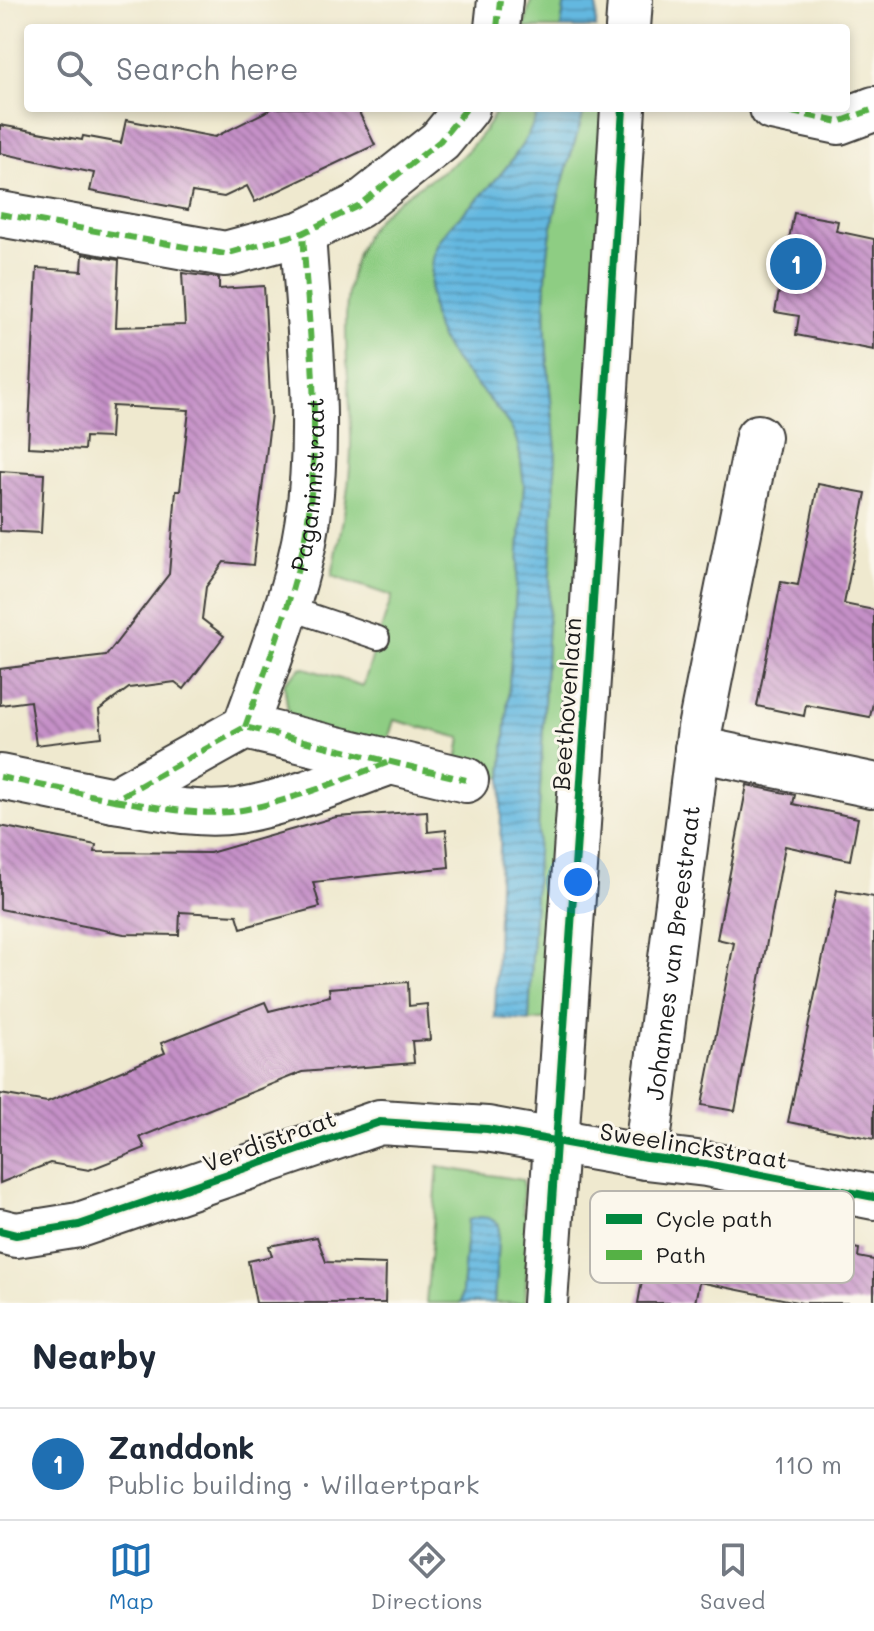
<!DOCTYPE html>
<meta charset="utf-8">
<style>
:root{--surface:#fff;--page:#f6f6f7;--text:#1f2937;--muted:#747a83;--line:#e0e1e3;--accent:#1f6fb2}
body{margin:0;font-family:Mali,sans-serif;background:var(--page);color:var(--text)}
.you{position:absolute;left:578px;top:882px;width:28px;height:28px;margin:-20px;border:6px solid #fff;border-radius:50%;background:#1a73e8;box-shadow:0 0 0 12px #1a73e833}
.badge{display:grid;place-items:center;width:52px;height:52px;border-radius:50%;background:var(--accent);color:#fff;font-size:26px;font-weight:700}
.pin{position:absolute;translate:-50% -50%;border:4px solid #fff;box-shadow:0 2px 8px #0006}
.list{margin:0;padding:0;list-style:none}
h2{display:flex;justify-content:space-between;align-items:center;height:104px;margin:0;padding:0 32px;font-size:34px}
h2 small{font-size:26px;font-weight:400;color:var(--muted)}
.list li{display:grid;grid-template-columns:52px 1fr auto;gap:24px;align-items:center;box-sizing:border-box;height:112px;padding:0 32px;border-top:2px solid var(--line)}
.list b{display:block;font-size:30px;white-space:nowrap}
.list p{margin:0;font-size:26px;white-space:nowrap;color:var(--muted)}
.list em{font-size:26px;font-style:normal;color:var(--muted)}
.icon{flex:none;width:44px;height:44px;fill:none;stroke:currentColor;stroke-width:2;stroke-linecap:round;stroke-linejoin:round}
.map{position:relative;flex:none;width:874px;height:1303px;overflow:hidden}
.search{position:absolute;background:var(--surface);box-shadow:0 4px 12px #0003;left:24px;right:24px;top:24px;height:88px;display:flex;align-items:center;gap:20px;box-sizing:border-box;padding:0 28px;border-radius:8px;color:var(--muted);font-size:30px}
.sheet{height:216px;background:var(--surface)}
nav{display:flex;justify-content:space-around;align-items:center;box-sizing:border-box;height:112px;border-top:2px solid var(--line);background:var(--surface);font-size:22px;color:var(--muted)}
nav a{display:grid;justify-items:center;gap:4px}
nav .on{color:var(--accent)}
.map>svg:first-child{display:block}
.green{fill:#8ecd83;stroke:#557450;stroke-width:2}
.water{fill:url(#water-rules);stroke:#406a7e;stroke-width:2}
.building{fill:url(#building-back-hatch)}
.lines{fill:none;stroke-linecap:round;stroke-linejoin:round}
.lane-casing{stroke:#3c3b37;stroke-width:26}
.street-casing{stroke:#3c3b37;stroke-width:48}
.lane{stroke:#fff;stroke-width:22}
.street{stroke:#fff;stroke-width:44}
.quiet{stroke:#55b145;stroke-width:6;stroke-dasharray:12 6;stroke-linecap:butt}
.cycleway-casing{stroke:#fbf7ec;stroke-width:13}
.cycleway{stroke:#00873e;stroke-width:8}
.labels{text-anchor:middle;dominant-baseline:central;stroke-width:6;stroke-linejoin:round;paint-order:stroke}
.street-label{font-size:24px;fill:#1c1c1c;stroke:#fbf7ec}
.key{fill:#fbf7ec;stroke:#b8b5ae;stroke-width:2}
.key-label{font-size:22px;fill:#1c1c1c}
</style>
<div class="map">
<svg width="874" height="1303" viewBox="0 0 874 1303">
<defs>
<pattern id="water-rules" width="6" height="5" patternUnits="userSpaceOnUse" patternTransform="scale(2)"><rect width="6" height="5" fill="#64b8e0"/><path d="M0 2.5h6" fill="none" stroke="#5295b5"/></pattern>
<pattern id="building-back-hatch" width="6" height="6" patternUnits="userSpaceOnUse" patternTransform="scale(2)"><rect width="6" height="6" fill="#c590c7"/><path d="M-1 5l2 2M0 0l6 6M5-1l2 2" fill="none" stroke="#9f75a1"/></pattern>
</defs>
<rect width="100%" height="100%" fill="#fbf7ec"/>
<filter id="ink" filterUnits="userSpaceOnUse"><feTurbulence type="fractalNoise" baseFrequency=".0125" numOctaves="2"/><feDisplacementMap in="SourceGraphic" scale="16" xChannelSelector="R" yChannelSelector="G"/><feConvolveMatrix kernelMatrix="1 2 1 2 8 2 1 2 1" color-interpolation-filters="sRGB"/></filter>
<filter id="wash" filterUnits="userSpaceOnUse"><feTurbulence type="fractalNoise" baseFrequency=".006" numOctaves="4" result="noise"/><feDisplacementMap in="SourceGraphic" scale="32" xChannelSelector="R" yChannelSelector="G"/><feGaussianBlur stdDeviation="1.8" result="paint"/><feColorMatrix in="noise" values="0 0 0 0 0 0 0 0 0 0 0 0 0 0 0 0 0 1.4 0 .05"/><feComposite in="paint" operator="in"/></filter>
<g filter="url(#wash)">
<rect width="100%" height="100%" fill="#efe9cf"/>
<g class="green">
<polygon points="531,0 565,0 561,28 524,28"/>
<path d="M497,108H539C529,143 503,173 478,199C461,216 445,227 435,250C432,259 432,270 431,280C425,353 476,374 510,426C521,443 521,466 524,485L502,778L456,767L461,738L394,720L385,750L289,719L284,683L302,667L363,686L392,596L332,576C340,533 351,488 351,443C352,375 331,296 367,233C384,204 420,187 447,168C466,155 488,130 497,108Z"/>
<path d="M585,108H614L555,1019L529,1021L556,450C549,377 538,300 552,227C559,187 574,147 585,108Z"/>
<polygon points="438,1167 523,1180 523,1213 530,1213 525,1303 494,1303 499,1224 468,1220 461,1303 426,1303"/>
</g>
<g class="water">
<polygon points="565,0 597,0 596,28 561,28"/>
<path d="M539,108H585C574,147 559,187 552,227C538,300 549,377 556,450L529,1021L495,1018L502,778L524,485C521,466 521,443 510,426C476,374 425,353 431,280C432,270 432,259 435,250C445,227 461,216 478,199C503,173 529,143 539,108Z"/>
<polygon points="480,1217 489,1218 499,1224 494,1303 461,1303 468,1220"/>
</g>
<g id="blocks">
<g class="building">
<polygon points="273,108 357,108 375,145 255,202 247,186 224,197 192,192 188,210 90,191 94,173 0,153 0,125 82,140 83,136 121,143 126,120 215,137"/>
<polygon points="794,213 838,221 836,231 874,239 874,350 796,335 799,316 775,312"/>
<polygon points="83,254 119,260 116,327 185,325 182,273 219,278 219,289 264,286 271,414 253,565 224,562 206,587 202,619 224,636 184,689 175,682 129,688 99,710 102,737 36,745 30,701 0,705 0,669 106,656 169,574 176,491 180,491 189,410 112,406 110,438 85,437 84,450 28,447 37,268 82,271"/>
<polygon points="0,471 44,474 41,533 0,531"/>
<polygon points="818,484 866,493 844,604 874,610 874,698 870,717 806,705 804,716 757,706 781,582 798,585"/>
<polygon points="747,785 795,795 793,804 858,818 850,860 785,846 735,1111 702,1105 734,943 717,939"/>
<polygon points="427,811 428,832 446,830 449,867 313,882 320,907 241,928 237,915 180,912 179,935 124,934 0,909 0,826 96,845 95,852 210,853 336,817"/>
<polygon points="837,890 874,897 874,1139 788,1122"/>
<polygon points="408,982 409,1006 427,1004 430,1040 412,1041 414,1063 302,1072 140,1137 145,1148 89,1170 50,1163 0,1183 0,1094 47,1102 165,1053 161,1043 265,1002 269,1011 330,996 329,988"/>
<polygon points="674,1221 726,1231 728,1223 859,1249 858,1257 874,1260 874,1303 802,1303 699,1282 695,1303 638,1303 644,1270 648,1270 652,1250 667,1254"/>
<polygon points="317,1237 326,1262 386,1264 385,1303 256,1303 248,1261 272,1256 269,1246"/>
</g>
</g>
</g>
<g filter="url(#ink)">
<use href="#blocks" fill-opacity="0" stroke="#3c3b37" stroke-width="2"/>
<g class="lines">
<g class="lane-casing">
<polyline id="lane" points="286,607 378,638"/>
</g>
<g class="street-casing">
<g id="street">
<polyline points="497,28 500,0"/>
<polyline points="628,28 630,0"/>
<polyline points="772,108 839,122 874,109"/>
<polyline points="0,214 225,254 303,233 358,206 440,141 467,108"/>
<path id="s1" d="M245,727C267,666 291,605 304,542C324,441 309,334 303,233"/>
<polyline points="697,749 872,785"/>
<polyline points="0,777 114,800 245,727 466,780"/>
<path d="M114,800C153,806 197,817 237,811C290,802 340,781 390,762"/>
<path id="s2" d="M646,1157L700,728L758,437"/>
<polyline points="0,1231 16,1235 79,1225 380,1122 487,1129 646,1157 706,1164 874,1197"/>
<polyline points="545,1303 591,635 623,108"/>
</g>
</g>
<use href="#lane" class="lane"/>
<use href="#street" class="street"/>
<g class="quiet">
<polyline points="497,28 500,0"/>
<polyline points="772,108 839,122 874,109"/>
<polyline points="0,214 225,254 303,233 358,206 440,141 467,108"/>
<path d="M245,727C267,666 291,605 304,542C324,441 309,334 303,233"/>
<polyline points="0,777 114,800 245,727 466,780"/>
<path d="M114,800C153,806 197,817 236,811C289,802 340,781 389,762"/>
</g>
<g class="cycleway-casing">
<g id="cycleway">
<polyline points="0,1231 16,1235 79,1225 380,1122 487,1129 646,1157 706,1164 874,1197"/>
<polyline points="545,1303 591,635 623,108"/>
</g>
</g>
<use href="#cycleway" class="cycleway"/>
</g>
</g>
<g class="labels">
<g class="street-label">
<text stroke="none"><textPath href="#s1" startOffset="252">Paganinistraat</textPath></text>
<text transform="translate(566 704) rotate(-86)">Beethovenlaan</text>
<text stroke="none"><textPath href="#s2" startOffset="206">Johannes van Breestraat</textPath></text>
<text transform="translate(269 1140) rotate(-20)">Verdistraat</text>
<text transform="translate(694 1145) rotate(9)">Sweelinckstraat</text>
</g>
</g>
<rect x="590" y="1191" width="264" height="92" rx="12" class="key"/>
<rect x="606" y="1214" width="36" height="10" fill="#00873e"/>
<rect x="606" y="1250" width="36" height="10" fill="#55b145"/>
<g class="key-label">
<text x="656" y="1227">Cycle path</text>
<text x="656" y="1263">Path</text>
</g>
</svg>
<div class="you"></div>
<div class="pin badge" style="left:796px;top:264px">1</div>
<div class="search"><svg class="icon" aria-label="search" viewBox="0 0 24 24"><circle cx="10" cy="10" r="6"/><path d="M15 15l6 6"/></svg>Search here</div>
</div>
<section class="sheet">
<h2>Nearby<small></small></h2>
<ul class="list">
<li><span class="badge">1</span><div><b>Zanddonk</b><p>Public building · Willaertpark</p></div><em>110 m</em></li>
</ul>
</section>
<nav>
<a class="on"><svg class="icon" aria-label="map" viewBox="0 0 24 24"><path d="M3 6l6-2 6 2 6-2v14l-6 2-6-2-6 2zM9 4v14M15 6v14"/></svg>Map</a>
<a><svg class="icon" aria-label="directions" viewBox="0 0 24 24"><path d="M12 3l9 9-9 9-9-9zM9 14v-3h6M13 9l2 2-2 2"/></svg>Directions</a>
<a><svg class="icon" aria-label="saved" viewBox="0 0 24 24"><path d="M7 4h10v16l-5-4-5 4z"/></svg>Saved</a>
</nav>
